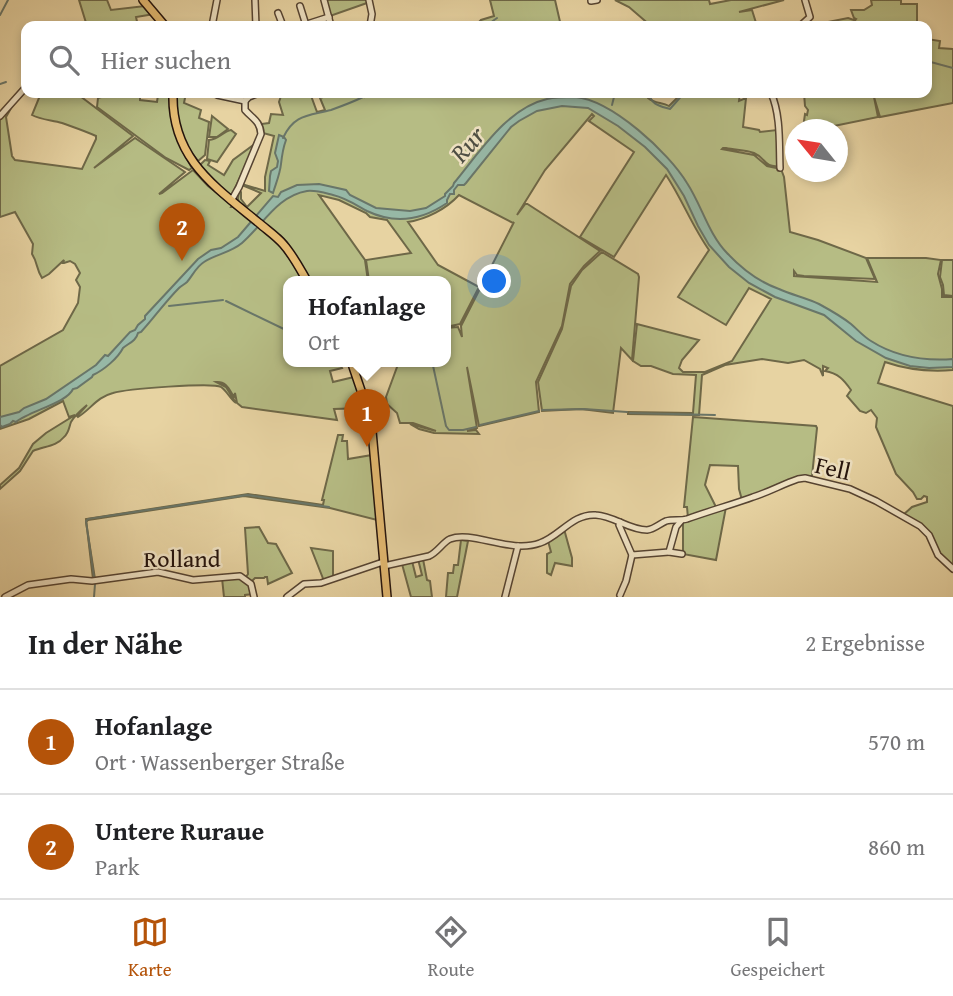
<!DOCTYPE html>
<html lang="de">
<meta charset="utf-8">
<style>
:root{--surface:#fff;--page:#f6f6f6;--text:#202124;--muted:#757577;--line:#e0e0e0;--accent:#b45309}
body{margin:0;font-family:"Gentium Book Plus",serif;background:var(--page);color:var(--text)}
.compass{position:absolute;left:785px;top:119px;width:63px;height:63px;border-radius:50%;background:var(--surface);box-shadow:0 4px 10px #0003;rotate:300deg}
.you{position:absolute;left:495px;top:282px;width:24px;height:24px;margin:-18px;border:5px solid #fff;border-radius:50%;background:#1a73e8;box-shadow:0 0 0 10px #1a73e833}
.badge{display:grid;place-items:center;width:46px;height:46px;border-radius:50%;background:var(--accent);color:#fff;font-size:23px;font-weight:700}
.pin{position:absolute;translate:-50% -58px;filter:drop-shadow(0 2px 4px #0008)}
.pin::after{content:'';position:absolute;top:37px;width:24px;height:21px;background:inherit;clip-path:polygon(0 0,100% 0,50% 100%)}
.popup{position:absolute;left:283px;top:276px;width:168px;height:91px;box-sizing:border-box;display:grid;place-content:center;border-radius:14px;background:var(--surface);filter:drop-shadow(0 2px 5px #0005);font-size:23px;white-space:nowrap;color:var(--muted)}
.popup b{font-size:26px;color:var(--text)}
.popup::after{content:'';position:absolute;left:50%;top:100%;margin-left:-14px;border:14px solid transparent;border-top-color:var(--surface)}
.list{margin:0;padding:0;list-style:none}
h2{display:flex;justify-content:space-between;align-items:center;height:91px;margin:0;padding:0 28px;font-size:30px}
h2 small{font-size:23px;font-weight:400;color:var(--muted)}
.list li{display:grid;grid-template-columns:46px 1fr auto;gap:21px;align-items:center;box-sizing:border-box;height:105px;padding:0 28px;border-top:2px solid var(--line)}
.list b{display:block;font-size:26px;white-space:nowrap}
.list p{margin:0;font-size:23px;white-space:nowrap;color:var(--muted)}
.list em{font-size:23px;font-style:normal;color:var(--muted)}
.icon{flex:none;width:38px;height:38px;fill:none;stroke:currentColor;stroke-width:2;stroke-linecap:round;stroke-linejoin:round}
.map{position:relative;flex:none;width:953px;height:597px;overflow:hidden}
.search{position:absolute;background:var(--surface);box-shadow:0 4px 10px #0003;left:21px;right:21px;top:21px;height:77px;display:flex;align-items:center;gap:18px;box-sizing:border-box;padding:0 24px;border-radius:14px;color:var(--muted);font-size:26px}
.sheet{height:301px;background:var(--surface)}
nav{display:flex;justify-content:space-around;align-items:center;box-sizing:border-box;height:98px;border-top:2px solid var(--line);background:var(--surface);font-size:19px;color:var(--muted)}
nav a{display:grid;justify-items:center;gap:4px}
nav .on{color:var(--accent)}
.map>svg:first-child{display:block}
.green{fill:#b6bc84;stroke:#6e6848;stroke-width:2}
.water{fill:#97b8a6;stroke:#697669;stroke-width:2}
.lines{fill:none;stroke-linecap:round;stroke-linejoin:round}
.stream{stroke:#697669;stroke-width:2}
.minor-casing{stroke:#564432;stroke-width:8}
.major-casing{stroke:#25140d;stroke-width:10}
.minor{stroke:#efe2c3;stroke-width:5}
.major{stroke:#e4ba71;stroke-width:7}
.labels{text-anchor:middle;dominant-baseline:central;stroke-width:5;stroke-linejoin:round;paint-order:stroke}
.street-label{font-size:24px;fill:#25140d;stroke:#efe2c3}
.water-label{font-size:26px;font-style:italic;fill:#4d4d43;stroke:#efe2c3}
</style>
<div class="map">
<svg width="953" height="597" viewBox="0 0 953 597">
<rect width="100%" height="100%" fill="#e7d3a2"/>
<filter id="stains"><feTurbulence type="fractalNoise" baseFrequency=".00286" numOctaves="4"/><feColorMatrix values="0 0 0 0 .2 0 0 0 0 .09 0 0 0 0 .02 0 0 0 .5 -.17"/></filter>
<radialGradient id="worn" r=".72"><stop offset=".6" stop-color="#630" stop-opacity="0"/><stop offset="1" stop-color="#630" stop-opacity=".3"/></radialGradient>
<g class="green">
<polygon points="79,0 107,0 111,10 145,6 154,14 136,17 138,26 87,26"/>
<polygon points="324,0 367,0 367,3 330,16"/>
<polygon points="490,0 555,0 561,26 475,26 481,20 494,16"/>
<polygon points="615,0 709,0 710,4 731,0 784,0 739,12 752,10 757,26 651,26 629,7"/>
<polygon points="871,0 901,0 901,4 917,4 917,26 857,26 855,20 856,19 854,18 851,10 864,10 872,5"/>
<polygon points="848,18 854,20 855,26 808,26"/>
<polygon points="927,39 940,41 939,48 953,49 953,103 880,117 874,97 878,117 829,127 803,128 805,114 807,115 808,110 805,106 804,93 927,93 927,47 931,47 927,46"/>
<path d="M41,93H76L133,136L94,168L135,138L185,172L159,194L162,193L193,170L208,186L232,205L231,207H233L243,214L238,199L239,191L241,192V199L247,207L261,193L242,185V184L265,191V177L274,136L263,133L261,124L269,123L271,114L283,115L279,102L282,93H310L317,112L325,110L320,98L326,96L325,93H363L365,98L364,93H648V98C655,104 662,102 669,106L682,93H740L739,101L746,98L743,127L759,130L760,132L777,130L779,166C764,168 766,158 754,153C746,150 735,150 726,148H723L722,149L754,155L767,166L781,169L784,177L790,232L818,240L866,258L875,279L804,276L797,275L794,271V276L877,282L867,258H926L941,260L938,274L942,289V297H953V370C929,372 908,370 885,362L878,383L953,406V568L942,558L933,539L903,515L912,507L927,502V497L924,496L921,499H917L913,492L896,474L876,427L877,418L871,410L866,413L860,411L847,396L851,390C844,380 838,373 825,371L828,368L823,366V376L820,369L804,360L788,363L762,359L725,365L702,375L699,415L628,414V412L693,413L696,375L673,374L651,366H641L633,361L637,324L699,340L682,360L679,368L683,372H705L732,361L771,299L749,288L726,325L678,297L709,250C692,226 682,199 666,175L614,257L580,237L634,152L589,121L594,116L592,114L545,170L517,215L526,203L600,251L584,266L570,284L562,326L536,382L539,412L479,426L467,367L477,428L467,431L476,430L479,434L434,433L419,429L410,424L436,431L413,423H400L397,413L387,404L386,397L397,367V361H446V328L458,327L462,337L461,326L514,222L513,223L459,195C446,209 427,219 408,222L438,265L479,287L460,324L446,327V281H369L366,260L411,253L387,220L370,217L366,213L339,200L319,195L365,260L368,281H310L287,242L280,235L287,244L276,241V242L284,250L304,281H288V361H338L342,368L330,371L333,382L354,377L366,408L334,409L337,420L242,407L237,403L235,393L234,397C229,389 226,381 216,382L226,387L236,403C230,399 227,391 221,387C213,382 126,389 113,393C97,397 91,409 78,417L77,416L87,405C81,410 75,415 71,422C69,427 69,433 64,437C56,447 44,446 33,451L20,471L0,489V485L19,468L33,444L46,433L75,415L69,417L63,401L29,419L0,429V366L63,330L78,303L80,287L76,280L80,273L75,264L70,261L64,263H63L64,260L49,274L42,278C36,269 38,263 32,254L33,244L15,212L0,217V117L14,103L6,117L12,156L15,160L82,169L96,139V136C85,131 73,127 62,123C52,120 41,120 32,115Z"/>
<polygon points="115,93 140,95 140,100 157,102 158,95 172,95 177,136 181,148 192,168 189,170 166,158 97,107 98,98"/>
<polygon points="176,93 186,93 184,103 201,110 199,118 209,122 205,155 198,161 184,144 177,123"/>
<polygon points="212,116 228,129 217,137 209,137"/>
<path d="M231,130L236,134L217,162L207,159L209,140C219,139 222,132 231,130Z"/>
<polygon points="256,143 231,197 198,167 205,160 210,161 208,165 224,175 233,160"/>
<polygon points="602,252 638,274 639,277 632,360 621,348 613,413 581,409 542,411 538,382 562,329 571,286 582,270"/>
<polygon points="942,260 953,260 953,296 944,295 943,285 940,277"/>
<polygon points="693,417 816,426 817,428 812,476 742,500 739,489 738,466 710,465 705,485 716,507 688,518 687,507 684,507"/>
<polygon points="338,435 343,435 342,441 347,441 348,459 372,455 377,520 330,508 244,496 88,520 86,522 95,579 93,579 86,519 248,494 323,505 324,500 322,500"/>
<polygon points="726,507 716,560 683,554 683,522"/>
<polygon points="259,527 268,543 276,544 292,573 268,584 267,577 265,577 264,578 255,578 251,582 246,577 248,574 245,528"/>
<polygon points="564,529 572,558 572,566 555,563 551,575 547,573 547,554 551,552 548,541"/>
<polygon points="461,540 468,541 457,597 446,597 448,573 453,573 454,565 458,565"/>
<polygon points="311,548 333,551 333,577 324,581"/>
<polygon points="418,559 423,559 427,580 430,581 432,597 411,597 402,564 412,561 416,577 422,575"/>
<polygon points="233,576 246,580 253,594 245,595 245,597 224,597 222,578"/>
</g>
<g class="water">
<path d="M575,97C612,100 669,153 687,183C702,206 708,233 727,253C741,268 759,282 779,289C792,295 807,298 819,304C830,310 841,316 851,324C858,330 864,337 871,341C896,357 926,361 953,359V367L929,368L910,366L886,358L856,341L824,315L775,297L749,283L729,267L709,245L698,226L684,196L667,169L645,147L618,126L588,108L562,106L537,111L519,121L511,127L466,183L464,185H458L454,190V194H450L447,200V203C422,220 396,225 367,211C356,205 346,198 333,195C325,193 316,190 307,191C277,196 263,225 242,243C230,253 216,254 204,262C196,267 193,275 187,282C185,284 181,286 179,288C165,302 154,318 141,332L138,333C136,341 129,343 123,348C118,358 104,370 93,375L92,377L77,388L73,389C67,403 29,411 16,422L13,421L10,424L2,427L0,425V417L19,412L24,408L46,399L96,365L105,355L108,356L130,332L135,330L138,325L145,319V316L198,259L211,250L221,248L238,237L273,196L278,197L281,192L297,185L319,184L346,190L350,195L376,208L410,211L426,208L445,196V194L453,186L454,183C479,153 507,108 547,99C556,97 566,97 575,97Z"/>
<path d="M279,135L284,137L286,140C283,148 282,155 281,164C280,174 276,183 273,193L269,191L270,176L271,171L277,167L278,161L275,153Z"/>
</g>
<g class="lines">
<g class="stream">
<polyline points="0,15 8,0"/>
<polyline points="490,23 497,18"/>
<polyline points="927,61 953,68"/>
<polyline points="0,84 6,82"/>
<path d="M649,93C651,105 660,106 670,109L684,93"/>
<polyline points="367,96 375,93"/>
<polyline points="612,105 615,93"/>
<path d="M283,138C294,114 309,116 331,110C342,106 353,102 363,97"/>
<polyline points="226,301 288,331"/>
<polyline points="169,306 223,300"/>
<polyline points="432,361 446,426 449,430 463,430 476,427"/>
<polyline points="542,410 584,409 627,412"/>
<polyline points="630,413 715,415"/>
<polyline points="480,425 539,411"/>
<polyline points="94,577 86,521 88,519 247,495 329,507"/>
<polyline points="94,597 95,584"/>
</g>
<g class="minor-casing">
<g id="minor">
<polyline points="255,0 256,26"/>
<polyline points="324,0 331,26"/>
<polyline points="369,0 372,14 370,26"/>
<polyline points="591,0 591,1 597,0"/>
<polyline points="300,6 306,25"/>
<polyline points="278,13 283,26"/>
<polyline points="212,26 217,0"/>
<polyline points="301,26 329,17"/>
<polyline points="800,26 810,17 805,0"/>
<polyline points="214,93 217,95 245,101"/>
<path d="M771,93C781,115 779,144 780,168"/>
<polyline points="245,101 249,97 259,93"/>
<polyline points="0,116 26,87"/>
<path d="M231,201L239,187L261,134C260,121 253,119 245,110V101"/>
<polyline points="620,522 619,525 632,555 669,552 676,527 681,521"/>
<polyline points="669,552 682,554"/>
<path d="M384,566L429,556C438,552 442,543 450,539C472,530 510,554 540,543C559,537 573,513 596,515C614,516 629,530 647,530C655,529 659,524 666,521C673,519 680,521 687,519C709,511 731,505 753,497C769,492 783,484 798,479L805,478L850,489L876,501L920,526L929,535L938,555L953,569"/>
<polyline points="620,595 626,581 632,555"/>
<polyline points="5,597 28,585 71,579 92,581 158,572 193,580 240,576 251,584 254,597"/>
<polyline points="287,597 304,584 321,583 383,562"/>
<polyline points="505,597 518,546"/>
</g>
</g>
<g class="major-casing">
<g id="major">
<polyline points="143,0 165,26"/>
<path d="M173,93C171,158 214,186 259,223C267,230 276,236 283,244C293,255 300,269 307,281"/>
<polyline points="351,361 371,420 387,597"/>
</g>
</g>
<use href="#minor" class="minor"/>
<use href="#major" class="major"/>
</g>
<g class="labels">
<g class="street-label">
<text transform="translate(833 468) rotate(13)">Fell</text>
<text x="182" y="558">Rolland</text>
</g>
<g class="water-label">
<text transform="translate(467 144) rotate(-49)">Rur</text>
</g>
</g>
<rect width="100%" height="100%" filter="url(#stains)"/>
<rect width="100%" height="100%" fill="url(#worn)"/>
</svg>
<svg class="compass" viewBox="-18 -18 36 36"><path d="M0-13l5 13h-10z" fill="#e53935"/><path d="M0 13l5-13h-10z" fill="#757577"/></svg>
<div class="you"></div>
<div class="pin badge" style="left:367px;top:447px">1</div>
<div class="popup"><b>Hofanlage</b>Ort</div>
<div class="pin badge" style="left:182px;top:261px">2</div>
<div class="search"><svg class="icon" aria-label="search" viewBox="0 0 24 24"><circle cx="10" cy="10" r="6"/><path d="M15 15l6 6"/></svg>Hier suchen</div>
</div>
<section class="sheet">
<h2>In der Nähe<small>2 Ergebnisse</small></h2>
<ul class="list">
<li><span class="badge">1</span><div><b>Hofanlage</b><p>Ort · Wassenberger Straße</p></div><em>570 m</em></li>
<li><span class="badge">2</span><div><b>Untere Ruraue</b><p>Park</p></div><em>860 m</em></li>
</ul>
</section>
<nav>
<a class="on"><svg class="icon" aria-label="map" viewBox="0 0 24 24"><path d="M3 6l6-2 6 2 6-2v14l-6 2-6-2-6 2zM9 4v14M15 6v14"/></svg>Karte</a>
<a><svg class="icon" aria-label="directions" viewBox="0 0 24 24"><path d="M12 3l9 9-9 9-9-9zM9 14v-3h6M13 9l2 2-2 2"/></svg>Route</a>
<a><svg class="icon" aria-label="saved" viewBox="0 0 24 24"><path d="M7 4h10v16l-5-4-5 4z"/></svg>Gespeichert</a>
</nav>
